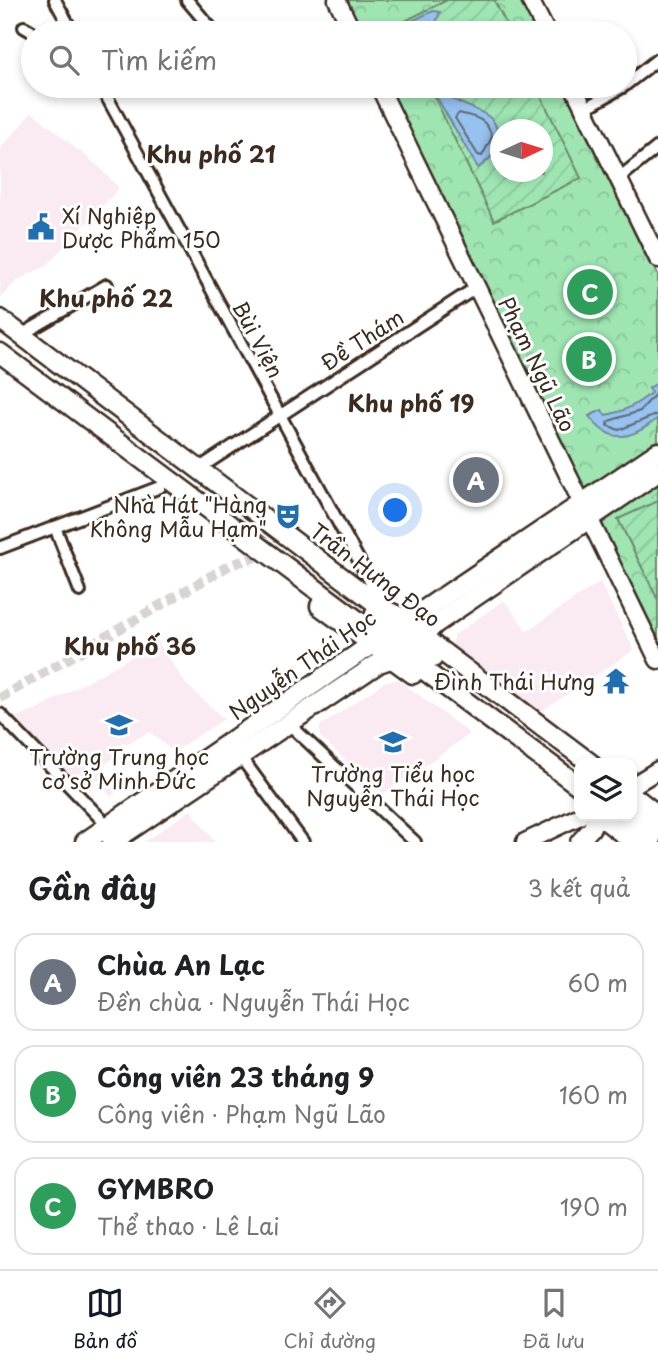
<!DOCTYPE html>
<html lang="vi">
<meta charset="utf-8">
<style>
:root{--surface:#fff;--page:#f2f2f2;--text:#202124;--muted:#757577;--line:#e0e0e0;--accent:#111827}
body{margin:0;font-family:"Playpen Sans",sans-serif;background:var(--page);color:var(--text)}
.controls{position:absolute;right:21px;bottom:21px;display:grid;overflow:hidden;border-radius:14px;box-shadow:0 4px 10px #0003}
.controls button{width:63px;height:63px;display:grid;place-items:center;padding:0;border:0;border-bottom:2px solid var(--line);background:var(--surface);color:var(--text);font:35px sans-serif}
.compass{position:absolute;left:490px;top:119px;width:63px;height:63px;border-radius:50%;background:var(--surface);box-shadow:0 4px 10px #0003;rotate:86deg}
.you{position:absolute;left:396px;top:511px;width:24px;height:24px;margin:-18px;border:5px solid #fff;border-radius:50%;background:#1a73e8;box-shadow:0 0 0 10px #1a73e833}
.badge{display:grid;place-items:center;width:46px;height:46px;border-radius:50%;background:var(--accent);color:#fff;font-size:23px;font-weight:700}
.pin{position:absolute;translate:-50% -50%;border:4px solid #fff;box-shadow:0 2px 7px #0006}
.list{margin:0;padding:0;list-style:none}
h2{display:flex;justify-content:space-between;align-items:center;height:91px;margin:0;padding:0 28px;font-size:30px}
h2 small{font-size:23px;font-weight:400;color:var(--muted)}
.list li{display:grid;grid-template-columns:46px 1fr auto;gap:21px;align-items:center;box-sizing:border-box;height:98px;margin:0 14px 14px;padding:0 14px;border:2px solid var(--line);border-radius:21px}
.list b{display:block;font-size:26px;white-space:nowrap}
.list p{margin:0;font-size:23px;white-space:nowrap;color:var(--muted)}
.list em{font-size:23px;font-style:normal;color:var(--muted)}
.icon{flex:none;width:38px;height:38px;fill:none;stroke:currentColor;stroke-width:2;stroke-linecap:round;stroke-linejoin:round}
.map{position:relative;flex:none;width:658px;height:842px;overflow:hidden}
.search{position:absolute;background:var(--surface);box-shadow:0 4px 10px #0003;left:21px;right:21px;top:21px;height:77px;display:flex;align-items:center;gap:18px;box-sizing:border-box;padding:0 24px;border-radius:38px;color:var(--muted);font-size:26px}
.sheet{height:427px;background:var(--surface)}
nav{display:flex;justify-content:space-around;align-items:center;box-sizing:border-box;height:98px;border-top:2px solid var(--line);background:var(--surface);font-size:19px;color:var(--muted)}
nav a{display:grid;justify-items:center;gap:4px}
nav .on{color:var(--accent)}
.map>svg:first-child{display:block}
.built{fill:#faeaf2}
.park{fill:url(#park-crowns);stroke:#6c8868;stroke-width:2;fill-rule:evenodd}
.garden{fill:url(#garden-furrows);stroke:#6c8868;stroke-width:2;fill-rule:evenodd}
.water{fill:#96c2ef;stroke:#72859b;stroke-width:2}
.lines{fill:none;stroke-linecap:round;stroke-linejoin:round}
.shore{stroke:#5f6772;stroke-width:2}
.street-tunnel{stroke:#d8d4d2;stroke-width:10;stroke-dasharray:10 5;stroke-linecap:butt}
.street-casing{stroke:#3b2a1e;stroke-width:16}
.secondary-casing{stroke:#3b2a1e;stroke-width:21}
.primary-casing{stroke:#3b2a1e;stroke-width:23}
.street{stroke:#fff;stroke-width:10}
.secondary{stroke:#fff;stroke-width:16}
.primary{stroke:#fff;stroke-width:18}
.labels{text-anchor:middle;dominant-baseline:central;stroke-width:6;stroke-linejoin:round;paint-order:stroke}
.poi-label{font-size:21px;fill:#3b2a1e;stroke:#fff;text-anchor:end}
.street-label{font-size:21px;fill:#3b2a1e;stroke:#fff}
.neighbourhood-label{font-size:23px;font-weight:bold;fill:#3b2a1e;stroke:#fff}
</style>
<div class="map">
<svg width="658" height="842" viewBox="0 0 658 842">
<defs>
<pattern id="park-crowns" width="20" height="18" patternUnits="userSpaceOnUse" patternTransform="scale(1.75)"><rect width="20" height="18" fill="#9ee5b2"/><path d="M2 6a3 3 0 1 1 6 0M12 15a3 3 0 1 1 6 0" fill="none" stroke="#89c599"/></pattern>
<pattern id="garden-furrows" width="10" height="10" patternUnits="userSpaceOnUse" patternTransform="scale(1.75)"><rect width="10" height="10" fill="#9ee5b2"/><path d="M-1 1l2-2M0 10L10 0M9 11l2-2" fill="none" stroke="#89c599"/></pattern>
</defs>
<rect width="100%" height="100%" fill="#fff"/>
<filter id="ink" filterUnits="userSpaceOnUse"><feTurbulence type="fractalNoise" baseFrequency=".0143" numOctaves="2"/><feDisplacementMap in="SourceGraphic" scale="14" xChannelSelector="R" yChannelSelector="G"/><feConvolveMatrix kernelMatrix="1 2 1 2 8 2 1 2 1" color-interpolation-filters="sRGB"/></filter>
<g filter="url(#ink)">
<g class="built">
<polygon points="32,112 99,167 119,188 46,266 18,280 0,298 0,149"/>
<polygon points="600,582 634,650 537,714 461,656 453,646 453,636 504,600 527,631"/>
<polygon points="158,642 186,684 224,719 173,752 150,732 126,744 124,742 120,745 122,750 101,769 117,790 111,797 94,776 81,788 15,717 36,710"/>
<polygon points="399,680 470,734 382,795 320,736 320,726 386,681"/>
<polygon points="191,810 215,842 144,842 173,822"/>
</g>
<g class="park">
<polygon points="346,0 523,0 540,33 362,33"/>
<path d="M387,86H565L658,274V443L587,494ZM500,130H542V172H500Z"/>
<polygon points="658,480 658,639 601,522"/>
</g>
<g class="garden">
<polygon points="447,0 494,0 511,33 403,33 399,24"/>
<path d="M429,86H536L581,178L494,221ZM500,130H542V172H500Z"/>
<polygon points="658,501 658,600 618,519"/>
</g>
<g class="water">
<polygon points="433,11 440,12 432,33 404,33 401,26"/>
<path d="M430,86H437C459,114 503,104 497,142C495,155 488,161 478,168Z"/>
<path d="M658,383V418C631,440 610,445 589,416L602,410L605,415C624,412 636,405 651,393L649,388Z"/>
</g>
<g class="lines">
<g class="shore">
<path d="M459,113C477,117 487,119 492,137L482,156L478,155L455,118Z"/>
<polyline points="658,391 640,411 609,421 607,425 619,430 658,414"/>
</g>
<polyline class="street-tunnel" points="0,698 230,565 256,557"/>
<g class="street-casing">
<g id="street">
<polyline points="55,0 73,33"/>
<polyline points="187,0 215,33"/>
<polyline points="24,27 31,31"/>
<polyline points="625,85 658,59"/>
<polyline points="101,86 382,603"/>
<polyline points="584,109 624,86"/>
<polyline points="618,179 658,147"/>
<polyline points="21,335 107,285"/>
<polyline points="198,469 477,287"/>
<polyline points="55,527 80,591"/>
<polyline points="0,548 160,487"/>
<polyline points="0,714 106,824"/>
<polyline points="288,723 415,842"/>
<polyline points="240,756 303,842"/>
</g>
</g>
<g class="secondary-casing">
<g id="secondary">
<polyline points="337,0 353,33"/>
<polyline points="530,0 547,33"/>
<polyline points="379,86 658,660"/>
<polyline points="573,86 658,259"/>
<polyline points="632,786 658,770"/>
<polyline points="525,842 580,816"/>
<polyline points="579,842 591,829 597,816"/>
</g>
</g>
<g class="primary-casing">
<g id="primary">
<polyline points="0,319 385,610 403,618 428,641 590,763"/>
<polyline points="0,353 579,786"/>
<polyline points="320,606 413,674"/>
<polyline points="375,613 433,658"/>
<polyline points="632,795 655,813"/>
<polyline points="632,810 658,831"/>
<polyline points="600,816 634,842"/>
<polyline points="627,822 651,842"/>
<path d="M85,842L372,644C389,637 397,620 415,616L658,452"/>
<polyline points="112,842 379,663 405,654 435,624 658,472"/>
</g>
</g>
<use href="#street" class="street"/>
<use href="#secondary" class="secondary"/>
<use href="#primary" class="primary"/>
</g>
</g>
<defs>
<g id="civic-bare" transform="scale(2.1)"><path d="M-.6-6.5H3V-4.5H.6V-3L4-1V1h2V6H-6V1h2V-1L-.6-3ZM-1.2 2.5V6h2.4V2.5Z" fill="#1f6fb2" stroke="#fff" stroke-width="2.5" paint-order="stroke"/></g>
<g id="theatre-bare" transform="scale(2.1)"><path d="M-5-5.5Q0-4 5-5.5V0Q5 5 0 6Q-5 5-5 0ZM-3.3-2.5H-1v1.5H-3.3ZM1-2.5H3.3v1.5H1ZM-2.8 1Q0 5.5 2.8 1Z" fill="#1f6fb2" stroke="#fff" stroke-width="2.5" paint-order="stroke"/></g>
<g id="temple-bare" transform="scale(2.1)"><path d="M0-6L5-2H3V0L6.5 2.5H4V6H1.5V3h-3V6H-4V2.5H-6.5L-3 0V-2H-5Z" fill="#1f6fb2" stroke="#fff" stroke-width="2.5" paint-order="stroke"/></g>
<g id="school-bare" transform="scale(2.1)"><path d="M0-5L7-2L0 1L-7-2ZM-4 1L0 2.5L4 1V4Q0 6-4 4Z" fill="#1f6fb2" stroke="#fff" stroke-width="2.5" paint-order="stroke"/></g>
</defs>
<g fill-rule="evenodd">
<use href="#civic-bare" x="41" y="227"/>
<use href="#theatre-bare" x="288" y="516"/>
<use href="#temple-bare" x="616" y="681"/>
<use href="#school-bare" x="119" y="725"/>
<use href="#school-bare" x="393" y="742"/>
</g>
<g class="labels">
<g class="poi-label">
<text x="62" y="215" text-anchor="start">Xí Nghiệp<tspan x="62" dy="24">Dược Phẩm 150</tspan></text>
<text x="267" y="504">Nhà Hát "Hàng<tspan x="267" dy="24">Không Mẫu Hạm"</tspan></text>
<text x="595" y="681">Đình Thái Hưng</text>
<text x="119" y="756" text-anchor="middle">Trường Trung học<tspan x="119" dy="24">cơ sở Minh Đức</tspan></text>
<text x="393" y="773" text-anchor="middle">Trường Tiểu học<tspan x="393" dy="24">Nguyễn Thái Học</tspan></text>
</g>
<g class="street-label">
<text transform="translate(259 339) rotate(62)">Bùi Viện</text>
<text transform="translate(362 339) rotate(-33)">Ðề Thám</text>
<text transform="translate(538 364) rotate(64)">Phạm Ngũ Lão</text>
<text transform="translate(376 574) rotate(37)">Trần Hưng Đạo</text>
<text transform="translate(302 664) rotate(-35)">Nguyễn Thái Học</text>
</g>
<g class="neighbourhood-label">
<text x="211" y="153">Khu phố 21</text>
<text x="106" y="297">Khu phố 22</text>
<text x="411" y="402">Khu phố 19</text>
<text x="130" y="645">Khu phố 36</text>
</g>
</g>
</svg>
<div class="controls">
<button><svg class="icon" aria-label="layers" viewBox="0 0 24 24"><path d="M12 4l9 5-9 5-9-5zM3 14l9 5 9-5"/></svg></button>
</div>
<svg class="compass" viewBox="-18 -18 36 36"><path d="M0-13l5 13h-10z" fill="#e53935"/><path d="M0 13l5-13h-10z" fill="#757577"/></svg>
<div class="you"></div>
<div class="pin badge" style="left:476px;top:480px;background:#6b7280">A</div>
<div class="pin badge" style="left:589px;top:359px;background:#2e9e5b">B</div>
<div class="pin badge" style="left:590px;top:292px;background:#2e9e5b">C</div>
<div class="search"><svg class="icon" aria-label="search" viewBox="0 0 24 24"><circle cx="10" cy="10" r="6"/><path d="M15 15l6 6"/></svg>Tìm kiếm</div>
</div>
<section class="sheet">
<h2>Gần đây<small>3 kết quả</small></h2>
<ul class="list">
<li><span class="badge" style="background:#6b7280">A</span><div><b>Chùa An Lạc</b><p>Đền chùa · Nguyễn Thái Học</p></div><em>60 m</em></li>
<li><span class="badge" style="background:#2e9e5b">B</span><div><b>Công viên 23 tháng 9</b><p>Công viên · Phạm Ngũ Lão</p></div><em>160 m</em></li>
<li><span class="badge" style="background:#2e9e5b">C</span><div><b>GYMBRO</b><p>Thể thao · Lê Lai</p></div><em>190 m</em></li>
</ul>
</section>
<nav>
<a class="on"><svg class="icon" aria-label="map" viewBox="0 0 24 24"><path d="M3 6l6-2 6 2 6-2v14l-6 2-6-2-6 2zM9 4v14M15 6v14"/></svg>Bản đồ</a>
<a><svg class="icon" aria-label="directions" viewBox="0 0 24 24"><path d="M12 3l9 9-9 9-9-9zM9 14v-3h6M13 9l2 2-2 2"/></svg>Chỉ đường</a>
<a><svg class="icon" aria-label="saved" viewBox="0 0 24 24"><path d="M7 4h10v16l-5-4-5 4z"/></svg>Đã lưu</a>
</nav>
